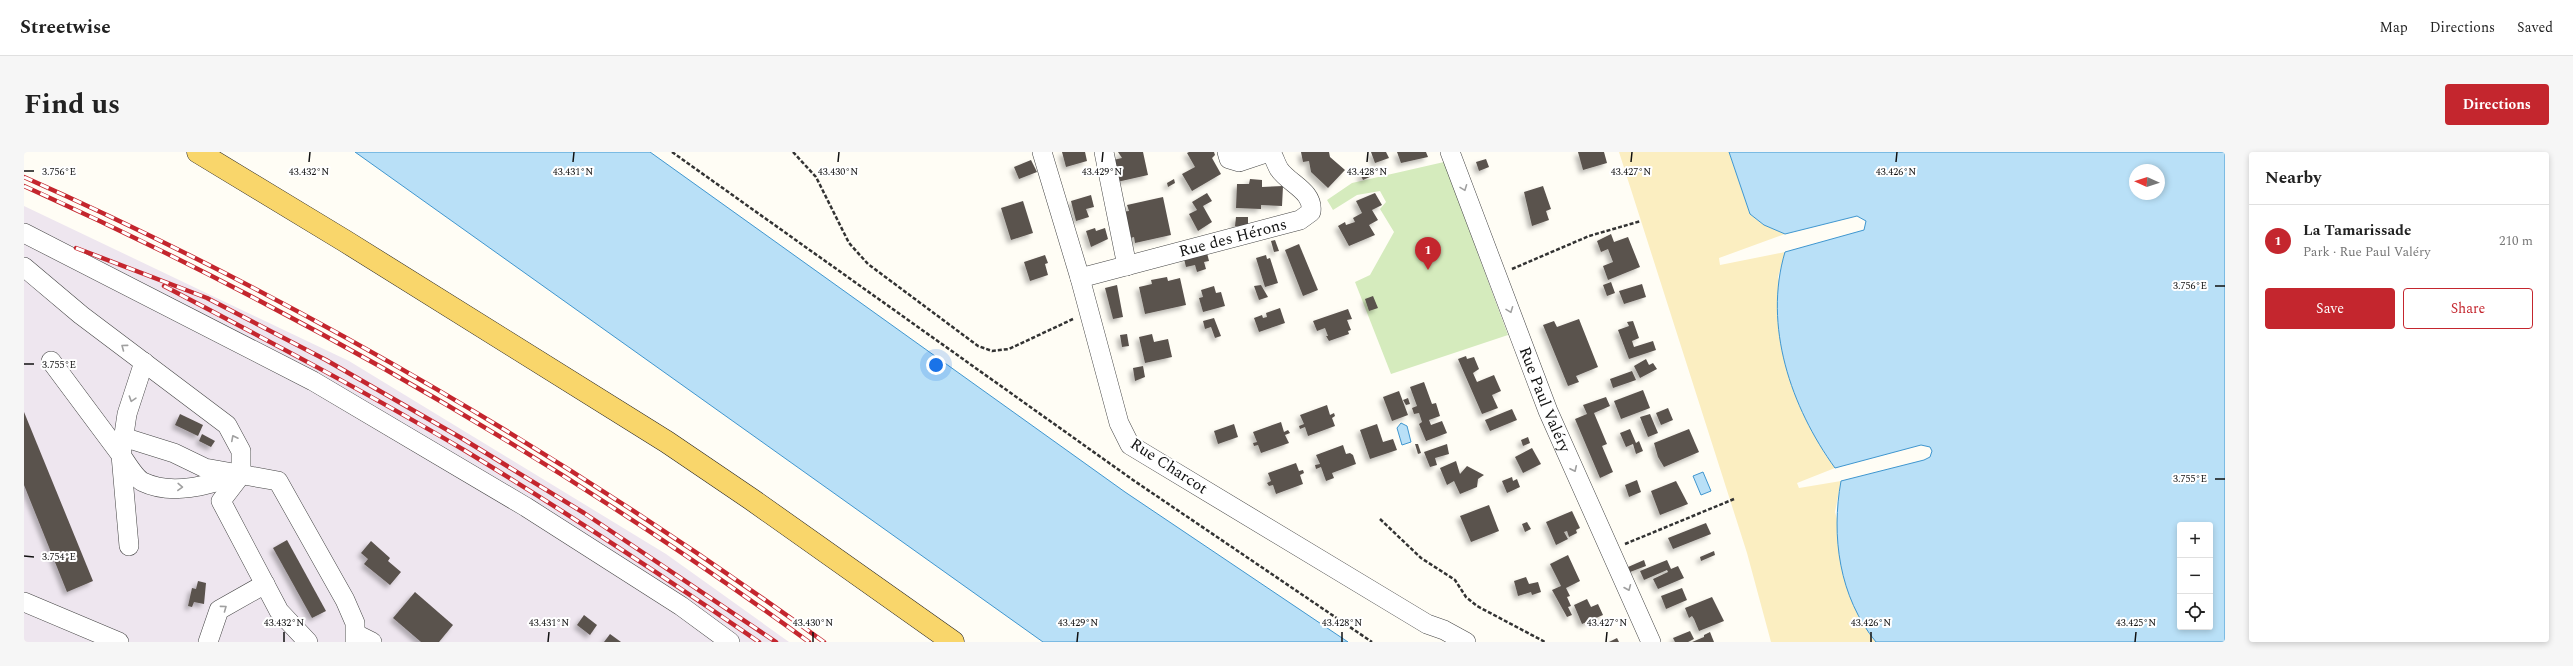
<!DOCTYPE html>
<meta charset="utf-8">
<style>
:root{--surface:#fff;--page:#f6f6f6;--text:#222;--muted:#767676;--line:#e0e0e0;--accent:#c4262e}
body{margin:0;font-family:Spectral,serif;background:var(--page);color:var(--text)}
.controls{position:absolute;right:12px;bottom:12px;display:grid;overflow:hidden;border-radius:4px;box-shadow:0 2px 6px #0003}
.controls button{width:36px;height:36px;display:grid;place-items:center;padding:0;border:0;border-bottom:1px solid var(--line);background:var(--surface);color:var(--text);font:20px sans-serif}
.compass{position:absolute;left:2105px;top:12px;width:36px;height:36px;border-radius:50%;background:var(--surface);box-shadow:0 2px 6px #0003;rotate:273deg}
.you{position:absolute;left:912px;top:213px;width:14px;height:14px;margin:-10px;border:3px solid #fff;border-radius:50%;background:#1a73e8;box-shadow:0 0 0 6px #1a73e833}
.badge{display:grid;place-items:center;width:26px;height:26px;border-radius:50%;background:var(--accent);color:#fff;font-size:13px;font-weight:700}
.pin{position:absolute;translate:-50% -33px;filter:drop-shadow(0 1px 2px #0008)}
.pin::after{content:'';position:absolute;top:21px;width:14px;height:12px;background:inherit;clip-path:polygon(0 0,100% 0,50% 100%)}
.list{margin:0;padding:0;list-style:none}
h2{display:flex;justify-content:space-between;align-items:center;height:52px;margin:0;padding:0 16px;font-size:17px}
h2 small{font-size:13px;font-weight:400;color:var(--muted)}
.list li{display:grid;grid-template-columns:26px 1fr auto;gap:12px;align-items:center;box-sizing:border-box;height:72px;padding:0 16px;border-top:1px solid var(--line)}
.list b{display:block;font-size:15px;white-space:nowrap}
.list p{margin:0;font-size:13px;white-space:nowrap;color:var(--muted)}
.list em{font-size:13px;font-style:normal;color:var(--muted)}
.actions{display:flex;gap:8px;padding:12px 16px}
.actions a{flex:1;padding:9px 0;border:1px solid var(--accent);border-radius:4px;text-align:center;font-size:14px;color:var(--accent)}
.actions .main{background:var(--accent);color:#fff}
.icon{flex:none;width:22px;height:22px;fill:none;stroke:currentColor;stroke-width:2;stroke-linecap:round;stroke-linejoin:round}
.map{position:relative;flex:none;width:2201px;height:490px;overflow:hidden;border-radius:4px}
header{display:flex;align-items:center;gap:24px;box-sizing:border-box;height:56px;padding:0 20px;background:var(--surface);border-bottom:1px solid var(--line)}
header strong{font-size:19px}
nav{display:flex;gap:22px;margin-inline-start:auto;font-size:14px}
.intro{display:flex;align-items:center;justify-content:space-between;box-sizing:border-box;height:96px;padding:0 24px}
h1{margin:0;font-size:28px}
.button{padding:10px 18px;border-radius:4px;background:var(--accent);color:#fff;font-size:14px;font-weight:700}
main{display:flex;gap:24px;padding:0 24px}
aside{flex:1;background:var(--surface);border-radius:4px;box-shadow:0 2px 6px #0003}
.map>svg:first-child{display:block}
.industrial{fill:#eee6ef}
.green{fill:#d5ebbd}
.sand{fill:#fbeec1}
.water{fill:#b9e0f7;stroke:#3f96cf;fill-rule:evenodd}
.building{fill:#5a524d;filter:url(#shadow)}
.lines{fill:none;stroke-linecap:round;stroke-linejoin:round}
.minor-casing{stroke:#444;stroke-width:20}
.major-casing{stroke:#222;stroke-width:23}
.path{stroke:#333;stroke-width:2.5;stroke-dasharray:4 2;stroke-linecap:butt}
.minor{stroke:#fff;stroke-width:19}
.major{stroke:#f9d66b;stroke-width:22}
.rail-casing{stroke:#c4262e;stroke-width:4.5}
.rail{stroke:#fff;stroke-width:3;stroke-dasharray:9;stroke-linecap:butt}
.oneway{stroke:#a0a0a0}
.ticks{fill:none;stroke:#111;stroke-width:1.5}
.labels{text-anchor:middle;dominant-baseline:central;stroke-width:4;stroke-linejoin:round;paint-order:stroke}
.street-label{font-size:16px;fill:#111;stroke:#fff}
.ticks-label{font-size:10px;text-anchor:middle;fill:#111;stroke:#fff;stroke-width:4;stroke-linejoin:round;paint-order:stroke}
</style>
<header>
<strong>Streetwise</strong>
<nav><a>Map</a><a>Directions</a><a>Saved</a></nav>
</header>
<div class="intro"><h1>Find us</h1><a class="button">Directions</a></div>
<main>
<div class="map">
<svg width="2201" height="490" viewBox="0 0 2201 490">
<defs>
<filter id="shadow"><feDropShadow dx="-3.5" dy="3.5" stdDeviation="2" flood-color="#0004"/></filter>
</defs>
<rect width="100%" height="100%" fill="#fffdf5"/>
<polygon class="industrial" points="0,54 325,209 642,402 765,490 0,490"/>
<polygon class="green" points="1420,10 1484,183 1367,222 1331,130 1346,123 1370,80 1356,57 1362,50 1356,39 1333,43 1309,58 1303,48 1328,31"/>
<polygon class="sand" points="1595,0 1705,0 1726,62 1740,73 1761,82 1695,106 1696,113 1761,100 1754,125 1800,301 1811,316 1773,331 1775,336 1817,329 1811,360 1847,485 1852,490 1747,490 1723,401"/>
<g class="water">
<polygon points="331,0 626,0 1101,340 1324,490 1019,490"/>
<path d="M1705,0H2201V490H1852C1815,445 1807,384 1817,329L1900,308L1906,305L1908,299L1906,295L1897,293L1811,316C1767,255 1739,174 1761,100L1840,78L1842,69L1833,64L1761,82L1740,73L1726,62ZM2111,18H2135V42H2111ZM2156,373H2186V475H2156Z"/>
<polygon points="1377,271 1383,274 1387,290 1378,293 1373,276"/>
<polygon points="1679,320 1687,339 1677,343 1669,324"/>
</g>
<g class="building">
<polygon points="1038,0 1061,0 1063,9 1042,15"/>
<polygon points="1094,0 1119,0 1124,23 1093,30 1089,8 1098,6"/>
<polygon points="1165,0 1190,0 1191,3 1188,6 1197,22 1168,39 1158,22 1171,15 1163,1"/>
<polygon points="1277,0 1305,0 1306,5 1321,18 1304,36 1287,20 1285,9 1279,10"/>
<polygon points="1347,0 1362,0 1365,6 1351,11"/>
<polygon points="1373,0 1402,0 1404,5 1377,11"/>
<polygon points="1554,0 1580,0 1583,11 1559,18"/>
<polygon points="1462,7 1465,15 1455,19 1452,10"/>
<polygon points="1007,8 1013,20 995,27 990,15"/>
<polygon points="1346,19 1348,24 1339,28 1336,22"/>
<polygon points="1150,27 1151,31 1144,35 1143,31"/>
<polygon points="1226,27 1238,28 1238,35 1259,34 1258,54 1237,53 1237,57 1212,56 1213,32 1225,32"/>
<polygon points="1519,34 1527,57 1522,59 1525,68 1508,74 1500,40"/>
<polygon points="1183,41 1188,49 1179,54 1188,70 1174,79 1165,62 1173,58 1168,50"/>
<polygon points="1351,41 1358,53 1348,58 1354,68 1345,73 1351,83 1325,94 1314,74 1321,70 1322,73 1331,70 1329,66 1338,61 1332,49"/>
<polygon points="1067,43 1070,55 1062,57 1065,65 1052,69 1047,49"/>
<polygon points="1139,45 1147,83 1111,91 1110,85 1103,87 1097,60 1105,59 1103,53"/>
<polygon points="999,49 1009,81 987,88 977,56"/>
<polygon points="1212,65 1224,65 1224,75 1211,74"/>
<polygon points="1071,76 1072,79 1081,76 1084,87 1067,95 1062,79"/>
<polygon points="1587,82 1590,90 1604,85 1616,115 1584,128 1579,114 1589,110 1584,97 1577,100 1573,89"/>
<polygon points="1251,88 1255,99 1250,100 1247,89"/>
<polygon points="1275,92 1294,138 1279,144 1261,98"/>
<polygon points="1183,101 1185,109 1180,110 1182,117 1173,120 1171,113 1162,115 1160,107"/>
<polygon points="1021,103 1024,111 1021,112 1024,123 1006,129 1000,110"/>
<polygon points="1242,103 1243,107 1246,106 1254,131 1241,135 1232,106"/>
<polygon points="1143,125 1144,129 1156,126 1162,153 1121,162 1115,135 1128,132 1127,128"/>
<polygon points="1587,130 1591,141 1583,144 1579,133"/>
<polygon points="1618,132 1622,145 1600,152 1595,139"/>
<polygon points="1093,133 1099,165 1089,167 1081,136"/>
<polygon points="1237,133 1244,145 1235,148 1230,134"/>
<polygon points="1190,134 1192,141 1197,140 1201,154 1179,160 1175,146 1179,145 1177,138"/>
<polygon points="1349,144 1354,156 1345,159 1341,147"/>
<polygon points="1256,156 1261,171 1235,180 1230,166 1238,163 1239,166 1243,165 1242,161"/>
<polygon points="1324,157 1328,167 1323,168 1327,178 1324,179 1325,182 1305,189 1302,184 1304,184 1301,176 1293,179 1289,169"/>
<polygon points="1190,166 1197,184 1191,186 1187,175 1181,177 1179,169"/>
<polygon points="1555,167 1574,215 1552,224 1555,230 1544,234 1519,173 1530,169 1533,175"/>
<polygon points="1609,169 1615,186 1608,189 1610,195 1629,189 1632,198 1605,207 1594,178 1605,174 1603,170"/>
<polygon points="1103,182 1105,194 1098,195 1096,183"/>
<polygon points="1128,182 1130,190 1144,187 1148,205 1121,211 1115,185"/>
<polygon points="1442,204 1443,207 1450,205 1455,217 1449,221 1453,230 1470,223 1477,239 1468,243 1474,256 1458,262 1434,207"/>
<polygon points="1622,207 1625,213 1629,211 1633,217 1616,226 1610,214"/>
<polygon points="1119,214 1121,225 1111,229 1109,216"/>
<polygon points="1608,219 1612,228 1589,236 1586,227"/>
<polygon points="1400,230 1408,252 1412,251 1416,264 1405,268 1407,273 1418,269 1423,281 1402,289 1395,272 1398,270 1395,261 1390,262 1388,256 1393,254 1386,235"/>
<polygon points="1619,238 1626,256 1597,267 1590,249"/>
<polygon points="1375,239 1384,263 1368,269 1359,245"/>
<polygon points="1582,245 1586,254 1570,261 1583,292 1578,294 1589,320 1576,326 1551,267 1563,262 1559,253"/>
<polygon points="1384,246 1386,252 1382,253 1379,248"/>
<polygon points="1303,253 1306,263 1310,261 1311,264 1308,266 1311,274 1284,284 1281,275 1276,277 1275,274 1280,272 1276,263"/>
<polygon points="1644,256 1649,268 1637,273 1632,261"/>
<polygon points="1488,257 1493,268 1466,279 1461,268"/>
<polygon points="0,260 69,429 43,440 0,333"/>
<polygon points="156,262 179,273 174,284 151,273"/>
<polygon points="1626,262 1634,281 1624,285 1616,265"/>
<polygon points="1257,270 1260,280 1264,278 1266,281 1261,283 1265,291 1237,301 1234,293 1230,294 1229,291 1233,290 1229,280"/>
<polygon points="1210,272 1214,285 1194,292 1190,279"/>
<polygon points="1353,272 1359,290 1369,287 1373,298 1346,307 1336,278"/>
<polygon points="1606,277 1612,291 1615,289 1619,299 1612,302 1609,292 1602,295 1596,281"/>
<polygon points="1665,277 1675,300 1640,315 1634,305 1630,291"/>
<polygon points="178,282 191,289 187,295 175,289"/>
<polygon points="1504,285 1506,291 1499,294 1497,288"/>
<polygon points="1391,292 1394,292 1397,301 1394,302"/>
<polygon points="1423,292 1425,302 1411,306 1413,313 1406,315 1400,300"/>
<polygon points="1319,293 1322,302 1326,301 1329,303 1332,312 1308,321 1310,326 1302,329 1297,315 1292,317 1291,313 1296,312 1292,303"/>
<polygon points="1508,296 1517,312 1499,321 1491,305"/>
<polygon points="1432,309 1436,322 1443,314 1460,323 1454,327 1453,335 1436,342 1430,329 1423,333 1416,316"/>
<polygon points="1272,311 1275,319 1279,318 1280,321 1276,323 1279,332 1252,342 1249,333 1245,334 1243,331 1247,329 1244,321"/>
<polygon points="1488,325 1489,329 1493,327 1496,335 1483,341 1478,329"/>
<polygon points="1613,328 1617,340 1605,345 1601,333"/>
<polygon points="1652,329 1664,352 1636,363 1627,339"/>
<polygon points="1465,353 1475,379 1447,390 1436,364"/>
<polygon points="1548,359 1556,376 1552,378 1553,381 1545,385 1543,379 1540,380 1544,387 1532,393 1522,370"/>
<polygon points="1503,370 1507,377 1501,380 1498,372"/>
<polygon points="1682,371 1687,382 1649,397 1644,386"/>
<polygon points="263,388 302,459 288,466 249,396"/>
<polygon points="347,389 366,406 364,409 377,420 366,433 340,412 344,407 337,401"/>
<polygon points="1690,399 1691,403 1677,409 1676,405"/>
<polygon points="1544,403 1556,429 1542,436 1546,444 1543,445 1547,454 1544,455 1548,463 1543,465 1528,438 1537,434 1526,412"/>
<polygon points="1620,408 1622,414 1606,420 1604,415"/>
<polygon points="1643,408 1647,417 1654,414 1660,426 1634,437 1629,427 1644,420 1643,418 1620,428 1616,419"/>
<polygon points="1502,425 1505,432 1514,430 1517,440 1508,443 1507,440 1494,444 1490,429"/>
<polygon points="174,429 182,431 180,452 170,450 168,455 164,454 168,436 172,437"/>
<polygon points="1658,436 1663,448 1642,457 1637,444"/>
<polygon points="391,440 429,473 415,490 397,490 369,466"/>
<polygon points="1688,445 1700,469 1675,479 1670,467 1668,464 1665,466 1661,456"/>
<polygon points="1563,447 1567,455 1574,452 1579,463 1558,472 1550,453"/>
<polygon points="560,463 573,473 566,483 553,473"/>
<polygon points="1666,479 1670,487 1664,490 1651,490 1649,486"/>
<polygon points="1686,480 1690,490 1668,490 1680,485 1680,483"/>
<polygon points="586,482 597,490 580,490"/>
<polygon points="1593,486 1595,490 1585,490"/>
</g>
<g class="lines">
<g class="minor-casing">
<g id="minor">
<polyline points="1018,0 1056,126 1095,271 1106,293 1403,472 1420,478 1442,490"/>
<polyline points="1080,0 1103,114"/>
<polyline points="1203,0 1205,7 1215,10 1245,0"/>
<path id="s1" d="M1426,0L1524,259L1627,490"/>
<polyline points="0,81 289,229 502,355 657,454 706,490"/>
<polyline points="0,115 57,163 203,273 217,299 217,323 197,349 255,459 284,490"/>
<path id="s2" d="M1056,126L1276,68L1287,60C1290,39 1265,32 1255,17C1252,12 1250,5 1247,0"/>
<polyline points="27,209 97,303 105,394"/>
<path d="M120,210L103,262L97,303C102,310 111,326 119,330C148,344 184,333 213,324"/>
<polyline points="99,285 150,301 181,316 254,329 321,448 331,471 331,490"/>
<polyline points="0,450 95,490"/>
<polyline points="332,482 348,490"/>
<polyline points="184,490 195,458 241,432"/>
</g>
</g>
<g class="major-casing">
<polyline id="major" points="174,0 321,89 643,290 727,347 929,490"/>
</g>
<g class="path">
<polyline points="648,0 1109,328 1348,490"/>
<polyline points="769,0 792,25 825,91 844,112 954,194 968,199 985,197 1049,167"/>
<polyline points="1488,117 1565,84 1617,69"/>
<polyline points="1356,367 1397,406 1431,428 1442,445 1453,454 1521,490"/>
<polyline points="1601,392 1710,347"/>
</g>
<use href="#minor" class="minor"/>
<use href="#major" class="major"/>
<g class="rail-casing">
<g id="rail">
<path d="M0,25C279,149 553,311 800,490"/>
<path d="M0,34C275,158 541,313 785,490"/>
<polyline points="52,96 183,146 302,208 439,287 560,361 752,490"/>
<path d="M140,134C241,187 342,240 440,298C540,359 638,423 735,490"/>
</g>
</g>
<use href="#rail" class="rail"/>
</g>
<defs><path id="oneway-chevron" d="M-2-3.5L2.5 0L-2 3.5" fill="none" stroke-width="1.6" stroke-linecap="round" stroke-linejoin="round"/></defs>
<g class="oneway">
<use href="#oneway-chevron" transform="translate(1440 36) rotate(69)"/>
<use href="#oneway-chevron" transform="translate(1486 158) rotate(69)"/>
<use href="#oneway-chevron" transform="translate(100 195) rotate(-143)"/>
<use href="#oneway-chevron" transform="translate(108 247) rotate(108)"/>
<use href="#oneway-chevron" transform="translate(210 286) rotate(-117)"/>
<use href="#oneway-chevron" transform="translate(1550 317) rotate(65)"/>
<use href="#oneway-chevron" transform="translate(156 335) rotate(2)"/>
<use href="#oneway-chevron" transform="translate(1604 436) rotate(67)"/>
<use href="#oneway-chevron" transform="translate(200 456) rotate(-36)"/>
</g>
<path class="ticks" d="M285,10L286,0M549,10L550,0M814,10L815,0M1078,10L1079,0M1343,10L1344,0M1607,10L1608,0M1872,10L1873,0M0,19H10M2191,134H2201M0,212H10M2191,327H2201M0,404L10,405M260,490V480M524,490L525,480M789,490V480M1053,490L1054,480M1318,490V480M1582,490L1583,480M1847,490V480M2111,490L2112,480"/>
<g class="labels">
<g class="street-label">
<text stroke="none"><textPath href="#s2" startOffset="158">Rue des Hérons</textPath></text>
<text stroke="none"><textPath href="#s1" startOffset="265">Rue Paul Valéry</textPath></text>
<text transform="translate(1145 314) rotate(33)">Rue Charcot</text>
</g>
</g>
<g class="ticks-label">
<text x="35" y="23">3.756°E</text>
<text x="285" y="23">43.432°N</text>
<text x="549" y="23">43.431°N</text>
<text x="814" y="23">43.430°N</text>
<text x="1078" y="23">43.429°N</text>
<text x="1343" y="23">43.428°N</text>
<text x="1607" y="23">43.427°N</text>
<text x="1872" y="23">43.426°N</text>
<text x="2166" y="137">3.756°E</text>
<text x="35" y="216">3.755°E</text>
<text x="2166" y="330">3.755°E</text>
<text x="35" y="408">3.754°E</text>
<text x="260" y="474">43.432°N</text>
<text x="525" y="474">43.431°N</text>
<text x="789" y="474">43.430°N</text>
<text x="1054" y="474">43.429°N</text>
<text x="1318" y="474">43.428°N</text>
<text x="1583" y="474">43.427°N</text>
<text x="1847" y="474">43.426°N</text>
<text x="2112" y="474">43.425°N</text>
</g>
</svg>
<div class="controls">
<button>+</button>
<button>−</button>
<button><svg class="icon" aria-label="locate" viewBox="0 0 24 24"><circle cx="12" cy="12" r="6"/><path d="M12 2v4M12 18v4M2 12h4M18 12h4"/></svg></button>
</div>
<svg class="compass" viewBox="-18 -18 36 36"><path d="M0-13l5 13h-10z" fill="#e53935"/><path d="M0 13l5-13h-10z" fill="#767676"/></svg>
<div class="you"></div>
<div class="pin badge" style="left:1404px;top:118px">1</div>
</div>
<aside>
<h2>Nearby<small></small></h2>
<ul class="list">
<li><span class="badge">1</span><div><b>La Tamarissade</b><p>Park · Rue Paul Valéry</p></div><em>210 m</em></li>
</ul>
<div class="actions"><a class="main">Save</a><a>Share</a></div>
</aside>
</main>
